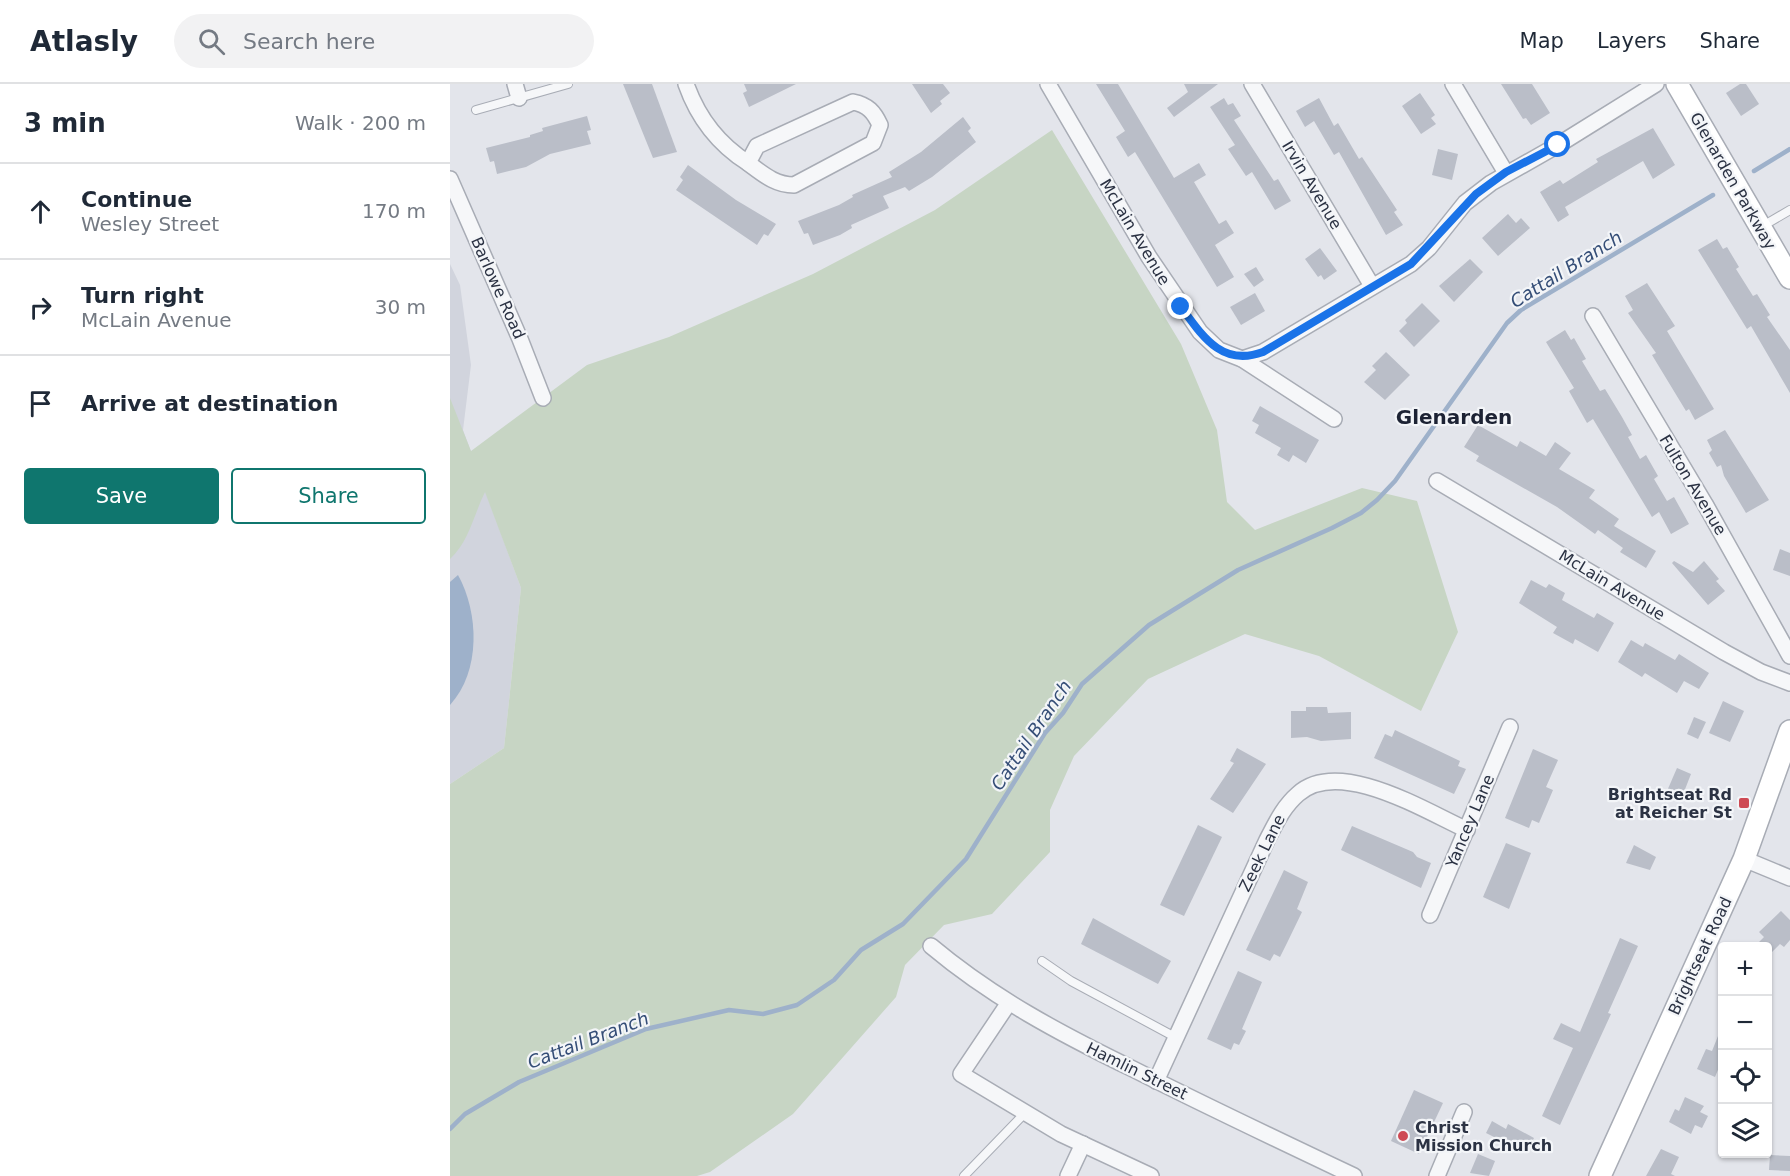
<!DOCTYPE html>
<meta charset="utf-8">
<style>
:root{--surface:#fff;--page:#f2f2f3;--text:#1f2937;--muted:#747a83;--line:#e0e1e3;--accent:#0f766e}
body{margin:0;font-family:"DejaVu Sans",sans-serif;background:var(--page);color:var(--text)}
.controls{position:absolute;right:18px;bottom:18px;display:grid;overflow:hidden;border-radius:6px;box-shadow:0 2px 4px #0004}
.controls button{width:54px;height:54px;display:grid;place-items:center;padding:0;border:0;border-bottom:2px solid var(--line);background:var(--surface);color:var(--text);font:30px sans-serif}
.stop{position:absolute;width:18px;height:18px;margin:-14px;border:4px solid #1a73e8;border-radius:50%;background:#fff}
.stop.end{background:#1a73e8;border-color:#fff;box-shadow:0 2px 6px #0008}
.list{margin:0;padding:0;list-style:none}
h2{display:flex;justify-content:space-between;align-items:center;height:78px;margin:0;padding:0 24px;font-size:26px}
h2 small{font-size:20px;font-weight:400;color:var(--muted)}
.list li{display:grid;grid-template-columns:39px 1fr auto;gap:18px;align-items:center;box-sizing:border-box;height:96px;padding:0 24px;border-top:2px solid var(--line)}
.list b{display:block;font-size:22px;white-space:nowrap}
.list p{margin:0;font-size:20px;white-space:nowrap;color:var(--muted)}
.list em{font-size:20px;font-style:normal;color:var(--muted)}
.actions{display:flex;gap:12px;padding:18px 24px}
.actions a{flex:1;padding:14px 0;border:2px solid var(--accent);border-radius:6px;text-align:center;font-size:21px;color:var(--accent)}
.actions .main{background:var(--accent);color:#fff}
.icon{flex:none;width:33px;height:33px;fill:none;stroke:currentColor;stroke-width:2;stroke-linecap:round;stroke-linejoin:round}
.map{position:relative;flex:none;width:1340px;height:1092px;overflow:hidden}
header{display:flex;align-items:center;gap:36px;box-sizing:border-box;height:84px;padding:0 30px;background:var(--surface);border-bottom:2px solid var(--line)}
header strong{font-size:28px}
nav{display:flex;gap:33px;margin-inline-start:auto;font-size:21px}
.search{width:420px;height:54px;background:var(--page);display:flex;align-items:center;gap:15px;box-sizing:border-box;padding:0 21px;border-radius:33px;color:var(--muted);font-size:22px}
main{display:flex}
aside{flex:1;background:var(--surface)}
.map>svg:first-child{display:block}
.built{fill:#d1d4dd}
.green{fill:#c7d5c4}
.water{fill:#9eb1ca}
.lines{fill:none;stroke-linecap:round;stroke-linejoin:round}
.stream{stroke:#9eb1ca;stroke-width:4.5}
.building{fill:#babec8}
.lane-casing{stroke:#a8acb5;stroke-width:10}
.street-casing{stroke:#a8acb5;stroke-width:18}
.secondary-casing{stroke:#a8acb5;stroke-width:24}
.lane{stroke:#f6f7f9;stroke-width:8}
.street{stroke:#f6f7f9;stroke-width:15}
.secondary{stroke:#fff;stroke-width:21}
.route{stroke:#1a73e8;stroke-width:8}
.poi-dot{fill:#ce4a54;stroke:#f3f5f8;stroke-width:2}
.labels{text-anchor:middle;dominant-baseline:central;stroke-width:4.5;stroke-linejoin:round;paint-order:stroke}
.street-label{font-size:16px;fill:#2b3243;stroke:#f3f5f8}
.poi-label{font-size:16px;font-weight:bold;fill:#2b3243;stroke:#f3f5f8;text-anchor:end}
.water-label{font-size:18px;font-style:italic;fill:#354e77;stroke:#f3f5f8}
.quarter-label{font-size:20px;font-weight:bold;fill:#1d2334;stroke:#f3f5f8}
</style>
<header>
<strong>Atlasly</strong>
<div class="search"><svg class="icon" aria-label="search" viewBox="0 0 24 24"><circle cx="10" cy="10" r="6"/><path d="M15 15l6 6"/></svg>Search here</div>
<nav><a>Map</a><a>Layers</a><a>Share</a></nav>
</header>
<main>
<aside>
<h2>3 min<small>Walk · 200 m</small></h2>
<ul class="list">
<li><svg class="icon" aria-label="ahead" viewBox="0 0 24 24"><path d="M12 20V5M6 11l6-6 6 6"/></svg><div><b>Continue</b><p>Wesley Street</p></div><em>170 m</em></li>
<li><svg class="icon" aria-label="right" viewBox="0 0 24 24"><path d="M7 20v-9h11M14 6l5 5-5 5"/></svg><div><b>Turn right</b><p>McLain Avenue</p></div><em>30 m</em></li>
<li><svg class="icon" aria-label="arrive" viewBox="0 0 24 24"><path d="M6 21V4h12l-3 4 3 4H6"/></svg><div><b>Arrive at destination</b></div></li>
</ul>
<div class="actions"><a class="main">Save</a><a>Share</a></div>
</aside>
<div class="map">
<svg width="1340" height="1092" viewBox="0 0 1340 1092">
<rect width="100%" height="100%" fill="#e3e5eb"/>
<polygon class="built" points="0,180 10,201 21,281 13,346 71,504 54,664 0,700"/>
<path class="green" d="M602,46L731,260L767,346L777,418L805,446L912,404L967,417L1008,548L971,627L869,572L795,550L698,595L624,672L600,726V768L542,830L494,841L455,881L446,913L343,1030L260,1088L247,1092H0V700L54,664L71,504L35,408C24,430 19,458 0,475V314L21,367L137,281L219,253L363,190L485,126Z"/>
<path class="water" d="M8,491C29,529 31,587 0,621V498Z"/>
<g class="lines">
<g class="stream">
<polyline points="1304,87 1340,65"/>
<polyline points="0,1045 15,1030 69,998 196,945 279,926 313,930 347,921 384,896 411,866 453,840 516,775 595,649 613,629 632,600 699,541 788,486 882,444 911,429 927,416 945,397 1057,239 1071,226 1263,111"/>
</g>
</g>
<g class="building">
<polygon points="173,0 202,0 227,68 203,74"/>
<polygon points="294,0 346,0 299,23 293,9 297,7"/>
<polygon points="462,0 493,0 500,9 490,17 492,20 481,29"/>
<polygon points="646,0 668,0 724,94 749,79 756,91 744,98 769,140 776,136 784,149 765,161 784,193 767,203 685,68 678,73 666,53 675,47"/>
<polygon points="734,0 768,0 724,33 717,24 738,8"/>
<polygon points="1051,0 1082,0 1100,29 1081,41 1076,34 1073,35"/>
<polygon points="1290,0 1296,0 1309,20 1291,32 1276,9"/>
<polygon points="970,9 985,31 981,34 986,40 971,50 952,22"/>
<polygon points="774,14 778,21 783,19 791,32 784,36 824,97 828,95 841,117 825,126 802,88 796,92 778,65 785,61 760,23"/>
<polygon points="869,14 884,42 888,39 909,75 912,73 947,126 944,128 953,141 936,151 889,68 884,71 864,37 855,43 846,27"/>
<polygon points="137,32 141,46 137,47 141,60 100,70 76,83 47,90 44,77 40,78 36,64 80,53 80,51 93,47 92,44"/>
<polygon points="513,33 521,44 518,47 526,58 482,93 459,107 455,103 433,112 439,124 401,141 402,144 390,151 363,161 358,149 354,150 348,137 389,121 403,113 402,111 442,93 439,88 471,68"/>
<polygon points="1203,44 1225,81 1203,95 1193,77 1115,123 1119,131 1108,138 1090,108 1110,96 1113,100 1148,78 1146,75"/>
<polygon points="988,65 1008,70 1002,96 982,91"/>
<polygon points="238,81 286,116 326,140 318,152 314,150 307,161 226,106 233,96 230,93"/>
<polygon points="1058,130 1066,139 1071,134 1080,144 1048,172 1032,154"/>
<polygon points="1267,155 1273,165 1277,163 1289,183 1286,185 1303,212 1307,210 1320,231 1317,233 1340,266 1340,309 1301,242 1297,245 1248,166"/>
<polygon points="870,164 887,187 874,196 871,191 868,193 855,175"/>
<polygon points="1020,175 1033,188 1004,218 989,202"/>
<polygon points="806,183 814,196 804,203 794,190"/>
<polygon points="1197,199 1225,242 1217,247 1264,325 1245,336 1239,325 1236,327 1202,271 1206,269 1178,229 1183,226 1175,212"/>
<polygon points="805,209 815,227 791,241 780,223"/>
<polygon points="972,219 990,237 964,263 949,247 957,239 955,236"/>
<polygon points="1115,246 1121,256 1124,254 1136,275 1132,277 1150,307 1155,305 1172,333 1182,351 1178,353 1190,375 1196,371 1208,392 1204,395 1217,417 1224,413 1239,440 1221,450 1209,428 1202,433 1143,335 1137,339 1119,307 1124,304 1096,258"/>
<polygon points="936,268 960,291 935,316 914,298 926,286 922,282"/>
<polygon points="810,322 869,356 856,379 843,371 839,378 827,371 831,364 805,349 809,341 802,337"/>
<polygon points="1028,341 1067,363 1070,357 1096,372 1105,358 1121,369 1109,385 1145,406 1139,414 1169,435 1164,442 1206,467 1196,484 1170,468 1173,464 1148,446 1145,450 1107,423 1026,377 1029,372 1014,363"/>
<polygon points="1275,346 1319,416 1296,429 1274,392 1271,381 1267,383 1259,369 1262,366 1257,356"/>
<polygon points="1330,465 1340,469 1340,492 1323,486"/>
<polygon points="1224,477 1243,488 1254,477 1269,495 1266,497 1275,507 1258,521 1222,479"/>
<polygon points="1081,496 1096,504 1099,500 1115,509 1112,516 1144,534 1147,529 1164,539 1148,568 1125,555 1123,560 1103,549 1107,543 1069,519"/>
<polygon points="1181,556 1193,563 1195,559 1225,576 1229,570 1259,589 1249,605 1234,597 1227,609 1195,589 1192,593 1168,578"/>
<polygon points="1273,617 1294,627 1280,658 1259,649"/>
<polygon points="856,623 877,623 878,629 901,628 901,655 871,657 857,653 841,654 841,627 856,627"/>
<polygon points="1244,633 1256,638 1248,655 1237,650"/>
<polygon points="945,646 1010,677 1008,682 1016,685 1004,710 924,674 935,650 942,653"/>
<polygon points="787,664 816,680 783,729 760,715 784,679 780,677"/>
<polygon points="1083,665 1108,676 1096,703 1103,706 1089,739 1082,736 1079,744 1055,734"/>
<polygon points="1227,684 1241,690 1232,713 1217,707"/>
<polygon points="748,741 772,753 734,832 710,821"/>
<polygon points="902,742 963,768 967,773 981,779 971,804 891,766"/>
<polygon points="1056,759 1081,769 1059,825 1033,813"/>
<polygon points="1184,761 1206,773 1200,786 1176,779"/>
<polygon points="834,786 858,798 847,825 852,828 837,859 830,873 824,870 820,877 796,866"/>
<polygon points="1331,827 1340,836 1340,856 1334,863 1330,860 1317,873 1317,862 1305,862 1314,853 1309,848"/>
<polygon points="643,834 721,877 708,900 631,860"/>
<polygon points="1170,854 1188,862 1158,929 1161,930 1110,1041 1092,1032 1123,964 1103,955 1111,939 1130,948"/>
<polygon points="788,887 812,898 792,945 796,947 789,961 784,959 781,966 757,955"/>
<polygon points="1272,942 1272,976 1265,993 1247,985 1256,965 1262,967"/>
<polygon points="964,1006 993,1019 969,1070 941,1057"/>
<polygon points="1235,1013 1254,1022 1250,1028 1258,1032 1252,1044 1245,1041 1241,1050 1219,1038 1225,1025 1229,1027"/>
<polygon points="1042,1037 1056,1045 1058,1040 1084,1054 1076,1069 1036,1049"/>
<polygon points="1211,1065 1229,1073 1221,1090 1225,1092 1196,1092"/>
<polygon points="1028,1070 1045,1077 1039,1092 1020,1089"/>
<polygon points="1320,1071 1340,1072 1340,1087 1319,1086"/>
</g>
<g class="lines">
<g class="lane-casing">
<g id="lane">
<polyline points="26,26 118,0"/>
<polyline points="1311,143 1340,126"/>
<polyline points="592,877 621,897 725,953"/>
<polyline points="514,1092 575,1029"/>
</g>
</g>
<g class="street-casing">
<g id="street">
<polyline points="65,0 69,14"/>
<path d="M236,0C248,34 268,60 298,79"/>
<polyline points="598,0 699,173 750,248 769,266 792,275 884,335"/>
<polyline points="802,0 922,202"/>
<polyline points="1003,0 1056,89"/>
<path d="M403,18C418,21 424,28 430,41L423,59L344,101C325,101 313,90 298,79L307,62Z"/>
<polyline points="0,95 70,255 93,314"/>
<polyline points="1143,232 1255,420 1340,572"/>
<polyline points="792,275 813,268 961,180 979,164 1015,119 1041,99 1108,61 1206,0"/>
<polyline points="987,397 1274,568 1311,588 1340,599"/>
<polyline points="1294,775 1340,794"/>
<polyline points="980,831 1060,643"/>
<path d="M481,862C543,914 611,950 683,985C756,1022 830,1057 904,1092"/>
<polyline points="558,920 511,990 611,1050 701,1092"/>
<path d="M706,997L817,756C826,739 833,723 848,710C889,673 975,727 1017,746"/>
<polyline points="618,1092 633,1060"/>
<polyline points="987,1092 1014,1028"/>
</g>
</g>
<g class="secondary-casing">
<g id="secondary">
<polyline points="1227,0 1340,194"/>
<polyline points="1150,1092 1294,775 1340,647"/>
</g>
</g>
<use href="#lane" class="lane"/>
<use href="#street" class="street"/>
<use href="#secondary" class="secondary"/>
</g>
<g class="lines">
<path class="route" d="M731,223C753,253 772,283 813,268L961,180L1026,110L1056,88L1108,61"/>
</g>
<g class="poi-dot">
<rect x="1288" y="713" width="12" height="12" rx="3"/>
<circle cx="953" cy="1052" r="6"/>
</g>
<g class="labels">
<g class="street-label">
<text transform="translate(1283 97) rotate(60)">Glenarden Parkway</text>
<text transform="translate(862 101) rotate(59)">Irvin Avenue</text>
<text transform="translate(685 148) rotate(59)">McLain Avenue</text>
<text transform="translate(48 204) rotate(66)">Barlowe Road</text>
<text transform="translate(1243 401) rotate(59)">Fulton Avenue</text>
<text transform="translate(1162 501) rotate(31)">McLain Avenue</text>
<text transform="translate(1020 737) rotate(-67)">Yancey Lane</text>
<text transform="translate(812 769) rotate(-64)">Zeek Lane</text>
<text transform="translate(1250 872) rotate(-65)">Brightseat Road</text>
<text transform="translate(687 987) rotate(26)">Hamlin Street</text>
</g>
<g class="poi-label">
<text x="1282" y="710">Brightseat Rd<tspan x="1282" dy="18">at Reicher St</tspan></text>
<text x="965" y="1043" text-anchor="start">Christ<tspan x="965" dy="18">Mission Church</tspan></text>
</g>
<g class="water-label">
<text transform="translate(1116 185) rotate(-32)">Cattail Branch</text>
<text transform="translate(581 651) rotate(-56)">Cattail Branch</text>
<text transform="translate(138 956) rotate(-21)">Cattail Branch</text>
</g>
<g class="quarter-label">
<text x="1004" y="333">Glenarden</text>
</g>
</g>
</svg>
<div class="controls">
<button>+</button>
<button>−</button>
<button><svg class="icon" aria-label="locate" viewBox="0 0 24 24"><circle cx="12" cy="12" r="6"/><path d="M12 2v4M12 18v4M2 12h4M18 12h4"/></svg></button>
<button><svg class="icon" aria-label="layers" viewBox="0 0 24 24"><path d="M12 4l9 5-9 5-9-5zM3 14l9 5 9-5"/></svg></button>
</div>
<div class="stop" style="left:1108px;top:61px"></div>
<div class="stop end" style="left:731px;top:223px"></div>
</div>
</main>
